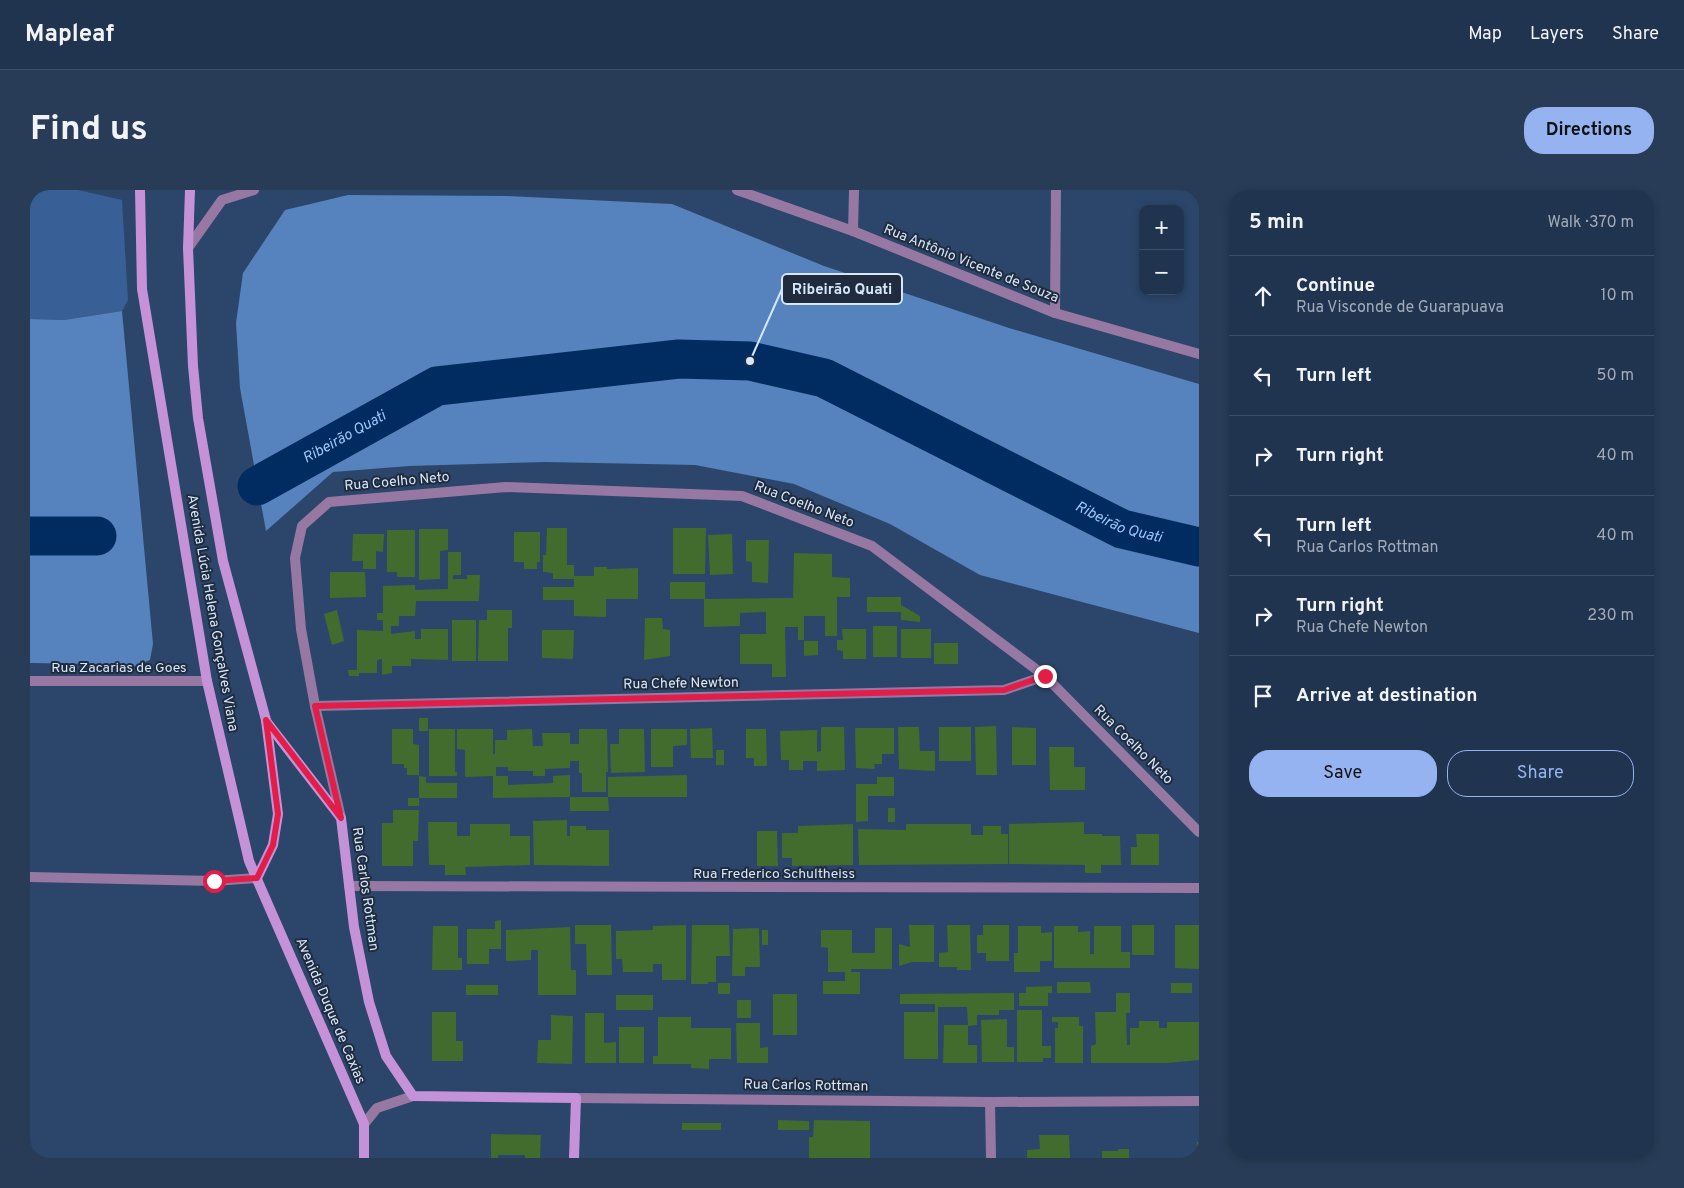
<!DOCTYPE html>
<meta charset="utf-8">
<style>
:root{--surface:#203450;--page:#283c57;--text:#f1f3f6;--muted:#a2aab7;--line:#3d4f67;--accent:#95b2f1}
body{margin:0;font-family:Overpass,sans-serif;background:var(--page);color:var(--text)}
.controls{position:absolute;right:15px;top:15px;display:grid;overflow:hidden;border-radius:10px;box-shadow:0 2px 8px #0003}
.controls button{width:45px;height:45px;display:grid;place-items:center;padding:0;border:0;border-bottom:1px solid var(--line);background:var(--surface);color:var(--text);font:25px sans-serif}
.stop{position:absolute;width:15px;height:15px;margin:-11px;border:4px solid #e11d48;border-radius:50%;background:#fff}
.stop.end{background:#e11d48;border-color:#fff;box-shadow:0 1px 5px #0008}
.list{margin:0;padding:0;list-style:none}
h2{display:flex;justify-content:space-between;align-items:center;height:65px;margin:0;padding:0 20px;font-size:21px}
h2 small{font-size:16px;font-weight:400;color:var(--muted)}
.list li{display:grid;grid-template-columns:32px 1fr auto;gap:15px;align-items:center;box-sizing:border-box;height:80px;padding:0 20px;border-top:1px solid var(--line)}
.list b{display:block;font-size:19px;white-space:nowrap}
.list p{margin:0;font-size:16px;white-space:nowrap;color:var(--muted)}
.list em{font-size:16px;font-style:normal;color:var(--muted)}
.actions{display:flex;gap:10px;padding:15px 20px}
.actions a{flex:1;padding:11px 0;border:1px solid var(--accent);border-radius:20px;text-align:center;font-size:18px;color:var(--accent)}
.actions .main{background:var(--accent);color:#111}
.icon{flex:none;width:28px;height:28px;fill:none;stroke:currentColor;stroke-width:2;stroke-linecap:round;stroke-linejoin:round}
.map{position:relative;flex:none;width:1169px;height:968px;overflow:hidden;border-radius:20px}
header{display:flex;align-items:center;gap:30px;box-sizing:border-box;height:70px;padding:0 25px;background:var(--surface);border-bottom:1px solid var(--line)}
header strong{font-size:24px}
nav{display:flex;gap:28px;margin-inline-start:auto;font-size:18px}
.intro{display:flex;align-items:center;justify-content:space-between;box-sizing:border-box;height:120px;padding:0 30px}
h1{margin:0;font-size:35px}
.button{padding:12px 22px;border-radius:20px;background:var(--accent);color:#111;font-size:18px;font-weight:700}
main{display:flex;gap:30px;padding:0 30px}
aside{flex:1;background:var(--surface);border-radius:20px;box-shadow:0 2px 8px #0003}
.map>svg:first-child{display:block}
.green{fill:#386096}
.forest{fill:#5682bd}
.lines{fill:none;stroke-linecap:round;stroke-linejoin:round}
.river{stroke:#012c61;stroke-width:39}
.building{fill:#416c2d}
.street{stroke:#9778a3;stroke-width:10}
.secondary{stroke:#c592d8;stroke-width:10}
.route{stroke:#e11d48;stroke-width:6}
.labels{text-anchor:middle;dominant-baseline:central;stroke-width:4;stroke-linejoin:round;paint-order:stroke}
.street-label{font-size:14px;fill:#d6e7fd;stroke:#202c3d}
.water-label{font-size:15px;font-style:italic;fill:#a1c5f7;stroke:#202c3d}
.leader{fill:none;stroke:#d6e7fd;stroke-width:2}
.callout-dot{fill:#d6e7fd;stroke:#202c3d;stroke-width:2}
.callout{fill:#202c3d;stroke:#d6e7fd;stroke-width:2}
.callout-label{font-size:15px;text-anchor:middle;font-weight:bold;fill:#d6e7fd}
</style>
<header>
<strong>Mapleaf</strong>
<nav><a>Map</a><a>Layers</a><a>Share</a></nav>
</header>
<div class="intro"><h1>Find us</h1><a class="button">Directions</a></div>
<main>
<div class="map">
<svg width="1169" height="968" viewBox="0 0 1169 968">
<rect width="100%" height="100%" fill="#2b466a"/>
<polygon class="green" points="0,0 48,0 92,10 98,110 92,121 34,130 0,129"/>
<g class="forest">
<polygon points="318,5 476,6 642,14 794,76 979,138 1169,194 1169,443 950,385 860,334 764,294 665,275 516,272 379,276 303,282 236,341 210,198 206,133 213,83 255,20"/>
<polygon points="92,121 123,454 120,470 103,477 71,474 0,473 0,129 34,130"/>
</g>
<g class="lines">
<g class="river">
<path id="s1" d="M227,296L407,196L649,169L720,171L794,188L1092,339L1169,357"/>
<polyline points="0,346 67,346"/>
</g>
</g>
<g class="building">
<polygon points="517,338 537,338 537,375 544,375 544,386 564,386 564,377 577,377 577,379 608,378 608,409 576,409 576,427 544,426 544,410 513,410 513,397 544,397 544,389 523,389 523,383 513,382 513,365 516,365"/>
<polygon points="643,338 676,338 675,384 643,384"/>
<polygon points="389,339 418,339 418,360 410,361 410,389 389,390"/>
<polygon points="357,340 385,340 385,387 367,387 367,382 357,382"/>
<polygon points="484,342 510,342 510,372 507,372 507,379 494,379 494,372 484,372"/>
<polygon points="323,344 354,344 353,362 346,361 346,379 333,379 333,371 322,371"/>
<polygon points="702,344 703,384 680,385 678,345"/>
<polygon points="716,350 739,350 738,393 722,392 722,372 716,371"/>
<polygon points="418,362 431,362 431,385 423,385 423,389 437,389 437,385 450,385 449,411 386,411 385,426 369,426 369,436 361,436 361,444 385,441 385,449 391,449 391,439 418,439 418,470 381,469 381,476 362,476 362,483 352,485 352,469 347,470 347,483 329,483 329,486 319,486 318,480 327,480 327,440 353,441 353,430 347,430 347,423 353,423 353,396 385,395 385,400 418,399"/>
<polygon points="764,363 802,364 802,387 820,388 820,407 807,407 807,446 795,446 795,426 774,426 774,450 768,450 768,437 755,437 756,487 742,487 742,474 710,474 710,444 736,444 736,422 710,423 710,436 674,437 674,409 640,409 640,392 675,392 675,409 763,408"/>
<polygon points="300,382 335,382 336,407 300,408"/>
<polygon points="837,407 871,407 871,415 890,426 890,432 871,430 871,422 837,422"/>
<polygon points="307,420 314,451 302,455 294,424"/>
<polygon points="457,420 482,420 482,438 478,438 478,471 448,471 449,430 457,430"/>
<polygon points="615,428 632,428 633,439 640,440 640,466 614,470"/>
<rect x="422" y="430" width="24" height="41"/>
<rect x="843" y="436" width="24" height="31"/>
<polygon points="812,439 836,439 836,469 813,469 813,461 807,460 807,450 813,450"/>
<rect x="871" y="439" width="30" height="29"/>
<polygon points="512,440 544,440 543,469 512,468"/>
<polygon points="774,451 788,451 788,465 774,466"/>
<rect x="904" y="453" width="24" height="21"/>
<rect x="389" y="528" width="9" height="13"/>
<polygon points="966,536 967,585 946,585 945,537"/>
<polygon points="791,537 814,537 815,580 787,581 787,571 773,571 773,580 759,580 759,570 751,570 750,541 787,540 787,562 791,561"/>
<polygon points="868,537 889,537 890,561 905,561 905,581 869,579"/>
<rect x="909" y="537" width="32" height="34"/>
<polygon points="982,537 1006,538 1006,575 982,575"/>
<polygon points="682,538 683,568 661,568 660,539"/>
<polygon points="825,538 864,538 864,564 852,564 852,574 844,574 845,579 826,578"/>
<polygon points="362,539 383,539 383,554 389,555 389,585 377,585 377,578 374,578 374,574 362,574"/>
<polygon points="399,539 425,539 425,582 427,582 427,586 399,586"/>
<polygon points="427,539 463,539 463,564 465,564 465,550 477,550 477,540 502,539 503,556 513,556 512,543 540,543 540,554 549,554 549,539 577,539 578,582 576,582 576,602 552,602 552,583 549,583 549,571 540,571 540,578 515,579 515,586 503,586 503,581 478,581 478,577 466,577 466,586 478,586 478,595 523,593 523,586 540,585 540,607 463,608 463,586 435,587 435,560 427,559"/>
<polygon points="589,539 614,539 615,582 581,583 580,554 589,554"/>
<polygon points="621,539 657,539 657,555 643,556 643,577 621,577"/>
<polygon points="716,539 736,539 737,576 724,576 724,568 716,568"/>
<polygon points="1019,557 1044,557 1044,577 1055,577 1055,600 1020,600"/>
<rect x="686" y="560" width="8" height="15"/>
<polygon points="657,585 657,607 578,607 578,587"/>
<polygon points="389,586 396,587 396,593 427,593 427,608 389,608"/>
<polygon points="847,587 864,587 864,606 838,606 838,631 826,632 826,594 847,594"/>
<polygon points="540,607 578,607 579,621 540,621"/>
<rect x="378" y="608" width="11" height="8"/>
<rect x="858" y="618" width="7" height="14"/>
<polygon points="363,620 389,620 388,651 383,651 383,676 352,676 352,633 363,633"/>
<polygon points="537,630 537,646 540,646 540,636 556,636 556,640 579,640 579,676 504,675 503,631"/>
<polygon points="398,632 427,632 427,646 440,646 440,634 480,634 480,646 500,646 500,675 435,677 436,685 415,685 415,675 399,675"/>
<polygon points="1054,632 1054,644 1072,644 1072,646 1090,646 1091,675 1071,675 1071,683 1055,683 1055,675 979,674 979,634"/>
<polygon points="823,634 823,675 762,676 762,668 752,668 752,643 768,643 768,636"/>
<polygon points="876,634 941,634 941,645 953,645 953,636 971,636 971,644 978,644 978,674 829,675 828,639 876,640"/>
<polygon points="727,641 747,641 748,676 727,676"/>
<polygon points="1106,644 1129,644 1129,675 1101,675 1101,657 1107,657"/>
<polygon points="471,730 471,759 459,759 459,774 437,774 437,739 465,739 465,731"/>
<polygon points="545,735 581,735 582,785 557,785 556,754 545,754"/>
<polygon points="656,735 656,790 632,790 632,774 623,774 623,782 593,782 592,769 586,769 586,741 623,740 623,736"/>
<polygon points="662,735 699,735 700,766 686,766 686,792 678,792 678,794 661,794"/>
<polygon points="879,735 904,735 904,772 882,772 869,776 869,754 880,757"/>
<polygon points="917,735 940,735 941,780 927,780 927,777 909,777 909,763 918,762"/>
<polygon points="953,735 979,735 979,771 956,771 956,763 947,763 947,745 953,745"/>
<rect x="1102" y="735" width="22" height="30"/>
<polygon points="1145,735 1169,735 1169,779 1145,778"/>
<polygon points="403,736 428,736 428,768 432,768 432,780 402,780"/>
<polygon points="988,736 1011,736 1011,743 1022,742 1022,771 1010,771 1010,782 984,782 984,763 988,763"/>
<polygon points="1024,736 1048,736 1048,742 1060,741 1060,764 1064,764 1064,736 1091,736 1091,762 1100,762 1100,778 1024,778"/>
<polygon points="540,737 541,780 546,780 546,805 508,805 508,760 501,760 501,770 476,771 476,740"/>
<polygon points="729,738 730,777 715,777 715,786 702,786 703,739"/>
<polygon points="845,738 862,738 862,779 821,779 821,782 830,782 830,804 793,804 793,791 815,791 815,782 798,782 798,758 791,757 791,740 822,740 822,763 845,763"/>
<rect x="732" y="740" width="6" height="15"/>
<polygon points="1027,792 1060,792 1061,803 1027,803"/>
<rect x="688" y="793" width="12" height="11"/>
<rect x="1141" y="793" width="21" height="10"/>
<rect x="436" y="795" width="32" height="10"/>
<polygon points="1022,796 1022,803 1018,803 1018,816 989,816 989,803 996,803 996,797"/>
<polygon points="984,803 984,820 969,820 969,825 947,825 947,835 938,836 938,855 947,855 947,873 913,873 914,835 938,835 937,817 908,817 908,869 874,869 874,822 905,822 905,814 870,814 870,804"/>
<polygon points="1086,803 1100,803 1100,823 1096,823 1097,855 1100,855 1100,838 1109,838 1109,831 1129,831 1129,838 1137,838 1137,832 1169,832 1169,870 1137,873 1061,873 1061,856 1066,854 1065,822 1086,822"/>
<rect x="743" y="804" width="24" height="41"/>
<rect x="586" y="805" width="37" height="15"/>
<rect x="707" y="810" width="14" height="18"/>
<polygon points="987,820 1012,820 1012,856 1021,856 1021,868 1013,868 1013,872 987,872"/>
<polygon points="402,822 426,822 426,851 433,851 433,871 402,871"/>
<polygon points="555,823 574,823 574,853 586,852 586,873 555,873"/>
<polygon points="521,825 543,826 542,874 507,873 508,850 521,850"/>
<polygon points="628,827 661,827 661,838 701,838 701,869 679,869 679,879 661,878 661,874 623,874 623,866 628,866"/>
<polygon points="1022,827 1049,827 1049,836 1053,836 1053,873 1025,873 1025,838 1028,838 1028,832 1022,832"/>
<polygon points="977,829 977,857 984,857 984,872 952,872 951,830"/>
<polygon points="706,833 730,833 730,858 738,857 738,873 707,873"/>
<rect x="589" y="837" width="25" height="36"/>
<polygon points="748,930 779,931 779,940 748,940"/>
<polygon points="784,930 840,931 840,968 779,968 779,947 783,947"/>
<rect x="652" y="933" width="39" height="7"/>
<polygon points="461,944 511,945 510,968 495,968 495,965 468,965 468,968 461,968"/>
<polygon points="1009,945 1039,945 1040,968 997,968 997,960 1010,959"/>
<rect x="1167" y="952" width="2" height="16"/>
<polygon points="1088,959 1099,959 1099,968 1072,968 1072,961 1088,961"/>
</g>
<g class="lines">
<g class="street">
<polyline points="707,0 823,41 1025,123 1169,164"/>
<polyline points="823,41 824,0"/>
<polyline points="158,58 192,10 224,0"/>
<polyline points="1025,123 1026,0"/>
<polyline points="0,491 177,491"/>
<polyline points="285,516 974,500 1015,486"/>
<polyline points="311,628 285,516 271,439 265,368 272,336 299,312 476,297 712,306 842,356 1015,486 1169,642"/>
<polyline points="0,687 184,691 227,688"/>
<polyline points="319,696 1169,698"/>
<polyline points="546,908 960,912 1169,911"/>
<polyline points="960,912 961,968"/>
<polyline points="334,934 347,918 383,906"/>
</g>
<g class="secondary">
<polyline points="110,0 112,99 177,491 219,671 334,934 334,968"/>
<polyline points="160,0 158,58 163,176 168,228 193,371 236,530 248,624 243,655 227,688"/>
<polyline points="236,531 311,628 324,737 339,812 356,866 383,906 546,908 544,968"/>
</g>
</g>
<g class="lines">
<polyline class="route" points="184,691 227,688 243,655 248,624 236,530 311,628 285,516 974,500 1015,486"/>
</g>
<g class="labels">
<g class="street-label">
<text transform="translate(941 74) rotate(22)">Rua Antônio Vicente de Souza</text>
<text transform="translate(367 292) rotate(-5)">Rua Coelho Neto</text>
<text transform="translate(774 315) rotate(21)">Rua Coelho Neto</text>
<text transform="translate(182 423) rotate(80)">Avenida Lúcia Helena Gonçalves Viana</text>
<text x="89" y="478">Rua Zacarias de Goes</text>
<text transform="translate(651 494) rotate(-1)">Rua Chefe Newton</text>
<text transform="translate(1103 555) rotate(45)">Rua Coelho Neto</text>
<text x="744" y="684">Rua Frederico Schultheiss</text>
<text transform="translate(335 699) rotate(82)">Rua Carlos Rottman</text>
<text transform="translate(300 821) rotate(67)">Avenida Duque de Caxias</text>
<text transform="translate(776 896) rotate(1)">Rua Carlos Rottman</text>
</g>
<g class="water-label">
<text stroke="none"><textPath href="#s1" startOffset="100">Ribeirão Quati</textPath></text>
<text stroke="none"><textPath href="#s1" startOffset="925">Ribeirão Quati</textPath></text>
</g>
</g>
<path class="leader" d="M720 171L752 99"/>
<circle class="callout-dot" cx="720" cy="171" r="5"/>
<rect class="callout" x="752" y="84" width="120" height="30" rx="5"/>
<g class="callout-label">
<text x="812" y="104">Ribeirão Quati</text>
</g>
</svg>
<div class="controls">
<button>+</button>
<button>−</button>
</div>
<div class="stop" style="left:184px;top:691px"></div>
<div class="stop end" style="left:1015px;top:486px"></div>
</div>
<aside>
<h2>5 min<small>Walk · 370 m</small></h2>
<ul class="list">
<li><svg class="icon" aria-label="ahead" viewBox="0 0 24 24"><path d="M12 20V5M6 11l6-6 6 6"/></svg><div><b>Continue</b><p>Rua Visconde de Guarapuava</p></div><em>10 m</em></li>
<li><svg class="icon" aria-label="left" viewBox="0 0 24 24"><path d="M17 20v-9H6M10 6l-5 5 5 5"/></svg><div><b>Turn left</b></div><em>50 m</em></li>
<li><svg class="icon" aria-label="right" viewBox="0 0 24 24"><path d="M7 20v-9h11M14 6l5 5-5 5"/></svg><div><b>Turn right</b></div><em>40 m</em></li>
<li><svg class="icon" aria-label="left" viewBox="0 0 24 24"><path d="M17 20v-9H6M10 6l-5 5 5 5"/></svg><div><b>Turn left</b><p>Rua Carlos Rottman</p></div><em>40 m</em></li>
<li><svg class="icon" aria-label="right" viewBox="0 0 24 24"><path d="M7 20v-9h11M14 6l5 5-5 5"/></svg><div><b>Turn right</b><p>Rua Chefe Newton</p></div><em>230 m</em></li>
<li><svg class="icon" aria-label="arrive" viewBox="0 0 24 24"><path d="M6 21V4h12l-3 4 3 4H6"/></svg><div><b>Arrive at destination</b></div></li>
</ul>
<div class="actions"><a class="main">Save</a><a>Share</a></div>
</aside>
</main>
